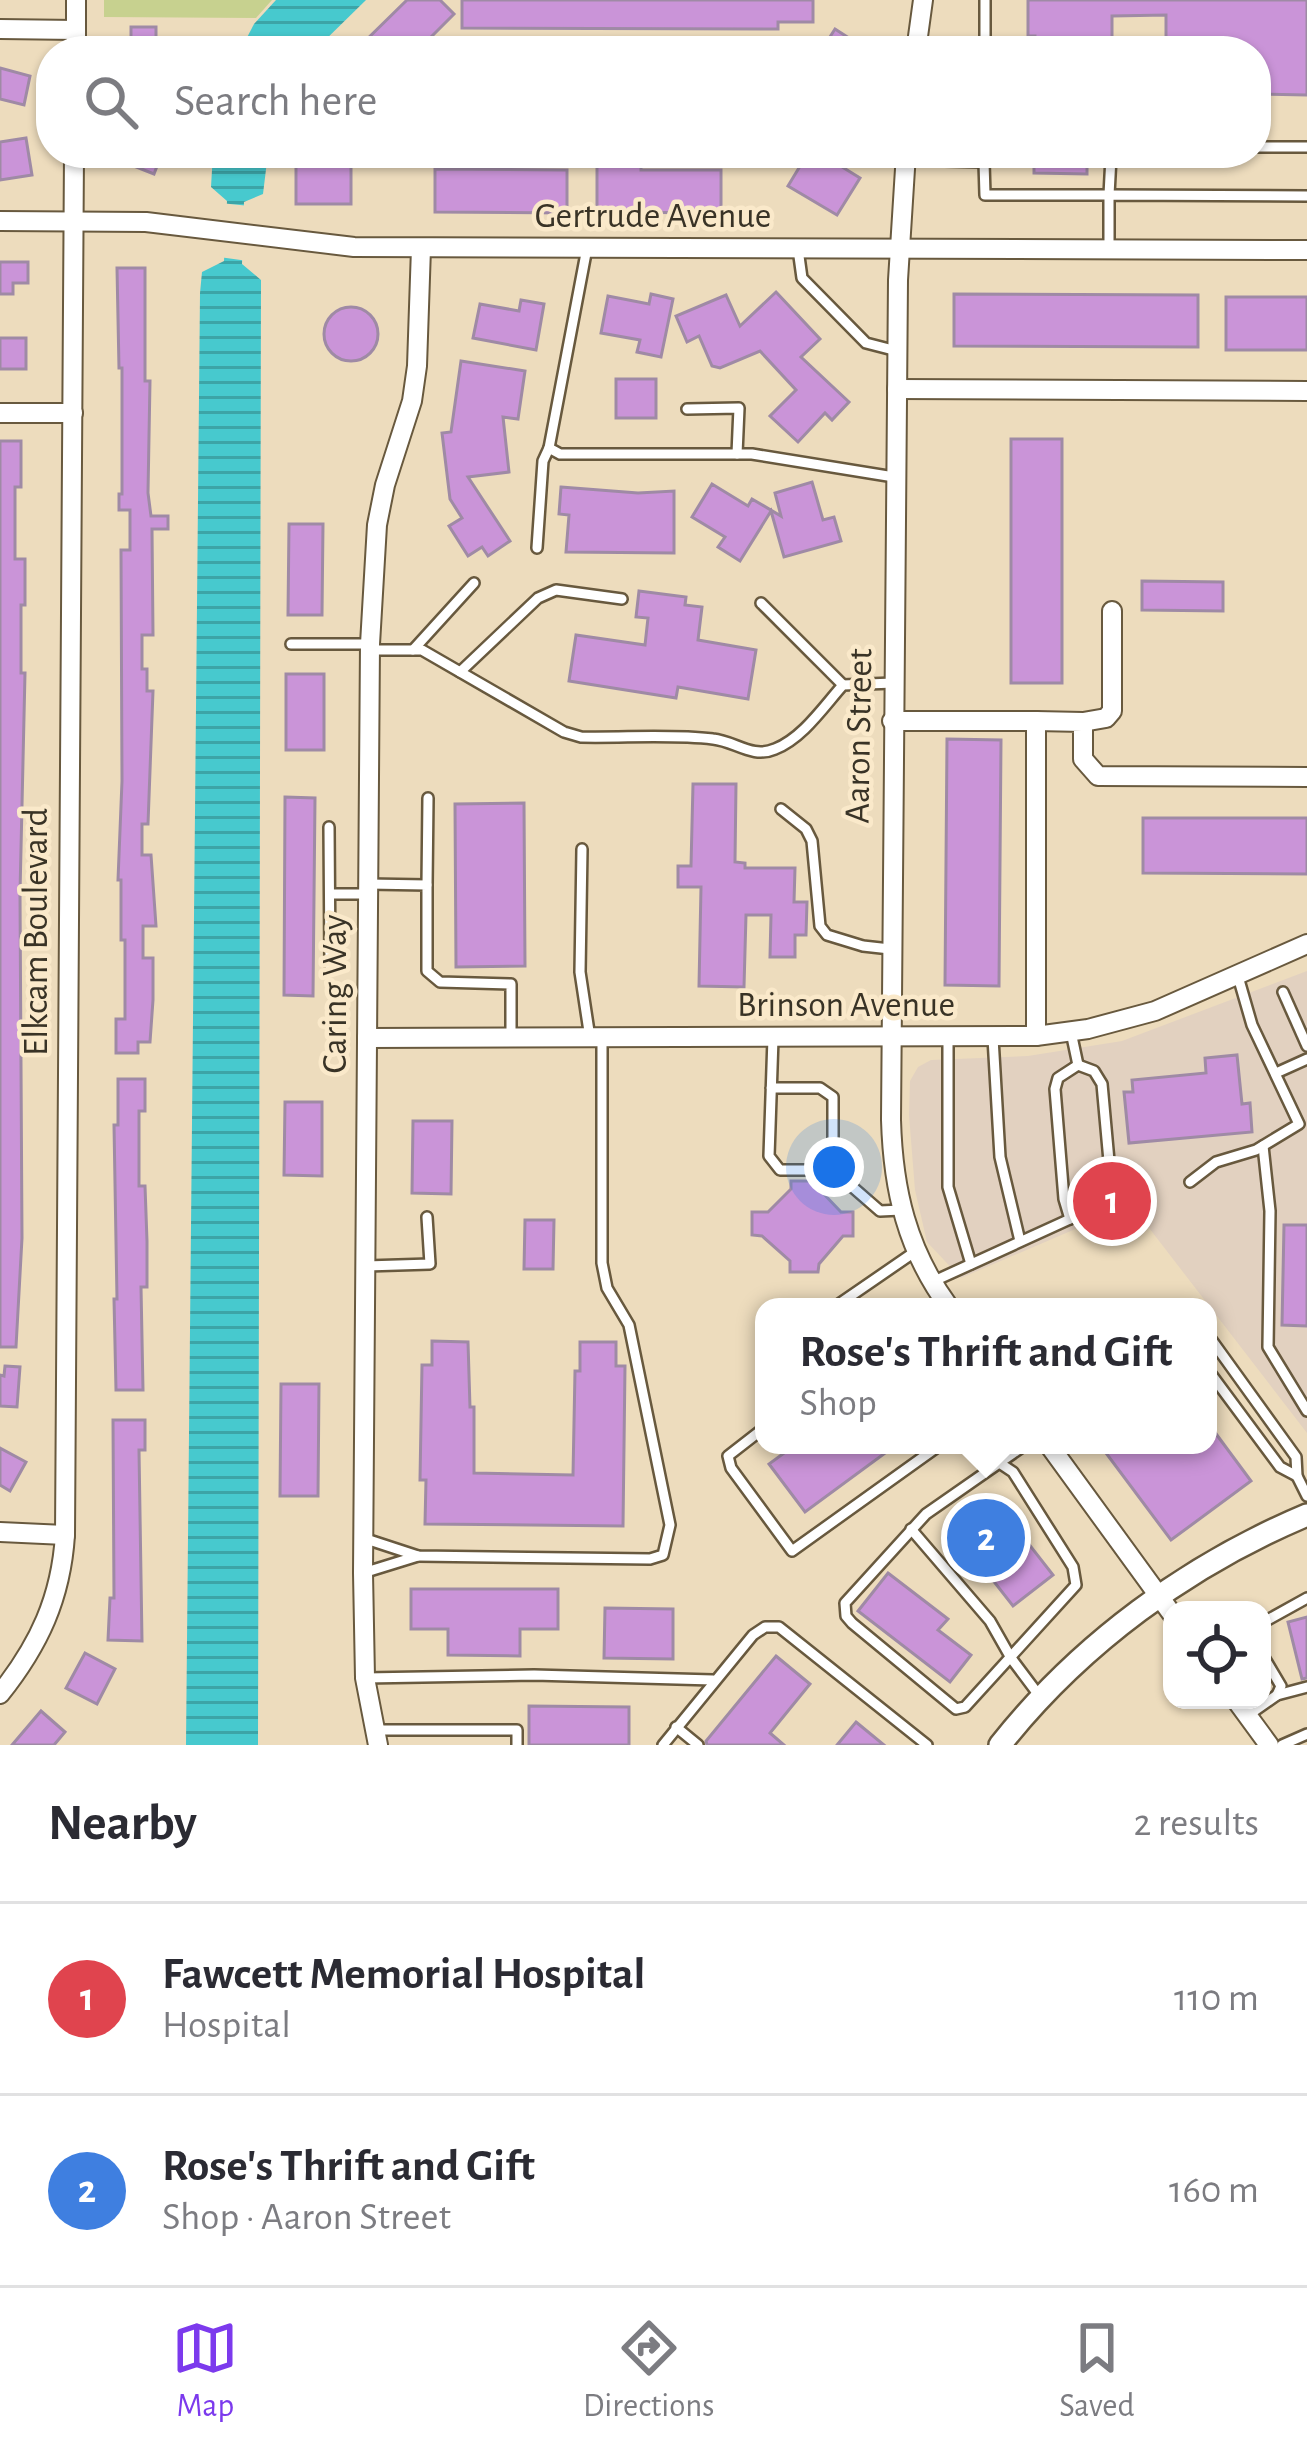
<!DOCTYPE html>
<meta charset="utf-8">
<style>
:root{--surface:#fff;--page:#f7f7f7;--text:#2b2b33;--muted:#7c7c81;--line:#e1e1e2;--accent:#7c3aed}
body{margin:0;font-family:"Alegreya Sans",sans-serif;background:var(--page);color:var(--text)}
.controls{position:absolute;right:36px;bottom:36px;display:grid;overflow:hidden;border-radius:24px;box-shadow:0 3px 9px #0004}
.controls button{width:108px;height:108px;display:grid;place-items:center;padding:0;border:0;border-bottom:3px solid var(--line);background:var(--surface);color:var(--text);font:60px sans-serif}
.you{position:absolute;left:834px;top:1167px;width:42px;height:42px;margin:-30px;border:9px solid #fff;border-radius:50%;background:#1a73e8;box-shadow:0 0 0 18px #1a73e833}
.badge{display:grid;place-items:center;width:78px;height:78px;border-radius:50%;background:var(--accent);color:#fff;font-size:39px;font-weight:700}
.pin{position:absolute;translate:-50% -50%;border:6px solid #fff;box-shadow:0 3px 12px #0006}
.popup{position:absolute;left:755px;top:1298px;width:462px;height:156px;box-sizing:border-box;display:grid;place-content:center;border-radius:24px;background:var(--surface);filter:drop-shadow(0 3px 9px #0005);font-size:39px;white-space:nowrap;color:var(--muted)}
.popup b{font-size:45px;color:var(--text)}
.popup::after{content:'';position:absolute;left:50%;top:100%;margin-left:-24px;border:24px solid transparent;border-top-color:var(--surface)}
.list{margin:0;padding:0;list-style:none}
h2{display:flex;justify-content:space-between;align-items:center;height:156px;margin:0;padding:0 48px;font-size:51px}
h2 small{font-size:39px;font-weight:400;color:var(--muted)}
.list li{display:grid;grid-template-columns:78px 1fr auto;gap:36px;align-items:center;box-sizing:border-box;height:192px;padding:0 48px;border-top:3px solid var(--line)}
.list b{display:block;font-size:45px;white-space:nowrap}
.list p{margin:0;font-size:39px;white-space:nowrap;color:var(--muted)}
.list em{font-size:39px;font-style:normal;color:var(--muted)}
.icon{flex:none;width:66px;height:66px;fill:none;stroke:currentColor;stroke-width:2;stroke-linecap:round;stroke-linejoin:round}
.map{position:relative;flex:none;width:1307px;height:1745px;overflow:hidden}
.search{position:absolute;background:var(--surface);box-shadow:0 3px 9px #0004;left:36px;right:36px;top:36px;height:132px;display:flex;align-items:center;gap:30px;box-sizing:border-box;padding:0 42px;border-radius:48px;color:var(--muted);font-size:45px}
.sheet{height:540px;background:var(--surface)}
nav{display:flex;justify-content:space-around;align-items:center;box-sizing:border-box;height:168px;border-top:3px solid var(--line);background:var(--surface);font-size:33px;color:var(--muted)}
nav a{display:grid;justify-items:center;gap:6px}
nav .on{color:var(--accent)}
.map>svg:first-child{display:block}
.medical{fill:#e2d1c0}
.green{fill:#c7d18f}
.water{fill:url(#water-rules)}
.pier{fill:#eddcbd}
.building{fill:#ca94d8;stroke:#9f8aa5;stroke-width:3}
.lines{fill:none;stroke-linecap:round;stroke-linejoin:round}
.service-casing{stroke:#68593e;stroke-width:14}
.minor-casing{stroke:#68593e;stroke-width:22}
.tertiary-casing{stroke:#68593e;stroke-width:26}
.service{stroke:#fff;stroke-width:9}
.minor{stroke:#fff;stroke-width:18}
.tertiary{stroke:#fff;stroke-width:21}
.labels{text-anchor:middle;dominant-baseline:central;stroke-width:9;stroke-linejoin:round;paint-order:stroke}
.street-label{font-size:36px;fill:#393326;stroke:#fae9ca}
</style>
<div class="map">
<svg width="1307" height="1745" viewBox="0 0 1307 1745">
<defs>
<pattern id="water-rules" width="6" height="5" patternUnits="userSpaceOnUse" patternTransform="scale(3)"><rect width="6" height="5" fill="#47c9ce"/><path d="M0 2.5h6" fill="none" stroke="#3ca4a7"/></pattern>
</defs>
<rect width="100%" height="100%" fill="#eddcbd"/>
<polygon class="medical" points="1307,971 1307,1433 1146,1224 1131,1212 1115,1212 961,1278 927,1242 915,1190 909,1115 910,1081 918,1067 931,1060 1028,1056 1122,1041"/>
<polygon class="green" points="104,0 272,0 256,18 104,17"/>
<g class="water">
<polygon points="276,0 366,0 314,51 240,51 254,24"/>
<polygon points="213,153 268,153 263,194 244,202 242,264 261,280 258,1745 186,1745 200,293 202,272 224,261 227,201 211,187"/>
</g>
<polygon class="pier" points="220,203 250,206 248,261 219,257"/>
<g class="building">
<polygon points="407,0 440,0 454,14 417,51 355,51"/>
<polygon points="462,0 813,0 813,22 778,22 778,29 462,28"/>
<polygon points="1028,0 1307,0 1307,95 1256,94 1256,51 1166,51 1166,15 1112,16 1112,51 1035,51 1035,36 1028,36"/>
<rect x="131" y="27" width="25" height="24"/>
<polygon points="835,29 869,51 821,51"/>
<polygon points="0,68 30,76 24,105 0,99"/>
<polygon points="26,138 32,175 0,180 0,142"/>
<polygon points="101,153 162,153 154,174"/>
<polygon points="808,153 846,153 839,165 860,178 837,215 788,186"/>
<polygon points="1034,153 1087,153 1087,174 1034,173"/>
<polygon points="597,157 641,157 641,170 721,170 721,213 597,212"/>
<rect x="296" y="162" width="55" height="42"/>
<polygon points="435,169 567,170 567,213 435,212"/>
<polygon points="0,262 28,262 28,283 13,283 13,294 0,294"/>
<polygon points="117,268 145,268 145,381 150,381 148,493 151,516 168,516 168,529 152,529 153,635 142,635 142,669 147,669 147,691 153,691 148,824 142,824 142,855 151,855 156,926 143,926 143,958 153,958 153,1000 150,1042 138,1042 138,1053 116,1053 116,1019 125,1019 125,940 121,940 121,880 118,880 122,781 121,550 130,550 130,510 119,510 119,494 122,494 122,368 119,368"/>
<polygon points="776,292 820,339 801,357 849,402 832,420 825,413 798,442 770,416 796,390 760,351 720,368 712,366 699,336 687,342 676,316 726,295 740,326"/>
<polygon points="651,294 673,299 661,357 637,352 640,340 601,333 608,296 649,304"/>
<polygon points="954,294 1198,295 1198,347 954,346"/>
<rect x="1226" y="297" width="81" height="53"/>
<polygon points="521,300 544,304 536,350 473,338 480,304 519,311"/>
<circle cx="351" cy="334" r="27"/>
<rect x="0" y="338" width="26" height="31"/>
<polygon points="461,361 525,371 518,419 503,417 509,472 468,477 510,541 488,556 482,547 468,556 449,526 462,518 450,499 442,433 451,432"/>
<rect x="616" y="379" width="40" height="39"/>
<rect x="1011" y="439" width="51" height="244"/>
<polygon points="0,441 21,441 21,487 15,487 15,559 25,559 25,605 21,605 21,673 25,673 20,893 22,1238 16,1347 0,1347"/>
<polygon points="812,482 823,520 834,517 841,541 784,557 771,511 740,561 718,547 725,537 692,517 712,484 748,506 752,499 781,516 775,493"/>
<polygon points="561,487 638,493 674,491 674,553 566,552 569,515 559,514"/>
<polygon points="289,524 323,524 322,615 288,615"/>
<polygon points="1142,581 1223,582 1223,611 1142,610"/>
<polygon points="639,591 686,597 685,605 702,607 698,640 756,650 748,699 678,687 676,698 569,681 576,635 645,645 648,618 636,617"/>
<rect x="286" y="674" width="38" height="76"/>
<polygon points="947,739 1001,740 999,986 945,985"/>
<polygon points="693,784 736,784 735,862 745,863 745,868 795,868 794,902 807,902 806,935 795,935 795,957 770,957 771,915 746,915 744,987 699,986 701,887 678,887 678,866 691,866"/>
<polygon points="285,797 315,798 313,996 284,995"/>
<polygon points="524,803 525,966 456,967 455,804"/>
<polygon points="1143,818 1307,818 1307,874 1143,873"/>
<polygon points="1237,1055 1242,1104 1250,1103 1252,1132 1129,1143 1124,1092 1133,1092 1132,1080 1206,1073 1205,1058"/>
<polygon points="118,1079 145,1079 145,1111 139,1111 139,1186 145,1186 147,1241 147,1287 141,1287 143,1390 116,1390 114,1299 117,1299 114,1125 118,1125"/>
<polygon points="285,1102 322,1102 322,1176 284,1175"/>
<polygon points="413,1121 452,1121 451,1194 412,1193"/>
<polygon points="791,1181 819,1181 819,1189 841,1212 853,1212 853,1236 843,1236 819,1264 818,1272 790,1272 790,1261 762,1236 752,1235 752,1212 768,1212 791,1189"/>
<polygon points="525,1220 554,1220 553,1269 524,1269"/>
<polygon points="1284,1225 1307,1225 1307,1326 1282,1325"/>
<polygon points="432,1341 468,1342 470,1407 474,1407 474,1473 573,1475 575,1371 580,1371 580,1342 616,1342 616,1366 625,1366 623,1526 425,1524 426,1480 420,1480 422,1365 432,1365"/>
<polygon points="5,1366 20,1367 17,1407 0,1406 0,1375 4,1376"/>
<polygon points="281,1384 319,1384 318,1496 280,1496"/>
<polygon points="113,1420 145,1420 145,1450 139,1450 142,1641 108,1640 110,1598 114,1598"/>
<polygon points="1208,1423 1251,1481 1171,1540 1100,1445 1208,1445"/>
<polygon points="795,1445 896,1445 805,1512 769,1464"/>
<polygon points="0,1448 26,1462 10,1491 0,1485"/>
<polygon points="992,1497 1053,1575 1013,1606 952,1528"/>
<polygon points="888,1573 948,1619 938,1630 971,1655 950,1682 858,1611"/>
<polygon points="411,1589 558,1589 558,1629 520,1629 520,1656 448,1655 448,1629 411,1629"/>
<polygon points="605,1608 673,1609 673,1659 604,1658"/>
<polygon points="1307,1617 1307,1678 1302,1679 1288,1622"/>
<polygon points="85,1653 115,1669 97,1704 66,1688"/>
<polygon points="776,1656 810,1684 770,1733 784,1745 707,1745 706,1741"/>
<polygon points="529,1706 629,1707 629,1745 529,1745"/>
<polygon points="41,1711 65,1732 54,1745 12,1745"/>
<polygon points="856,1722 884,1745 837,1745"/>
</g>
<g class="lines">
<g class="service-casing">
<g id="service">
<polyline points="985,51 985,0"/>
<polyline points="1256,147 1307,147"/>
<polyline points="905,160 984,162 984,153"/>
<polyline points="984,162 985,195 1109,195 1111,157 1115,153"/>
<polyline points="587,248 549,448 560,454 752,454 894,477"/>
<polyline points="798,249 802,278 866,343 897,351"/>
<polyline points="1109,249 1109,195 1307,196"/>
<polyline points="687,409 739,408 737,454"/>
<polyline points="537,548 543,461 549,448"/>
<polyline points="761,603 843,685"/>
<polyline points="291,644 369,644"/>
<path d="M370,650H422L564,732L581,737C624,738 670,734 713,739C735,741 752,759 775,749C803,738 824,706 843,685L893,683"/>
<polyline points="413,650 474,583"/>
<polyline points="460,672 538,598 556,590 622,599"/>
<polyline points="781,809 806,829 812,841 820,926 827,935 863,946 890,949"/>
<polyline points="329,827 330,966"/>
<polyline points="582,849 580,972 590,1038"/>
<polyline points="368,884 427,885 427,971 440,982 511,984 511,1039"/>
<polyline points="427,885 428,798"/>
<polyline points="332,894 368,894"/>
<polyline points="1283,992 1307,1046"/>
<polyline points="1071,1032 1078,1065"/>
<polyline points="948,1038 948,1187 971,1264"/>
<polyline points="993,1038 1000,1157 1020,1241"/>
<polyline points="1276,1073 1307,1059"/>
<polyline points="771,1088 820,1088 833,1097 833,1170 780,1170 769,1156 773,1038"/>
<polyline points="1263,1146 1270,1211 1268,1347 1307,1411"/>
<polyline points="833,1170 880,1211 901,1210"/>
<polyline points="1190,1182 1216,1162 1256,1150 1299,1124 1252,1025 1237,973"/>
<polyline points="1070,1219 1064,1199 1055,1089 1058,1078 1078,1065"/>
<polyline points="366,1266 430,1264 427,1217"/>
<polyline points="932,1282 1070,1219 1112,1194 1102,1084 1094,1071 1078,1065"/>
<polyline points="839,1304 916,1251"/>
<polyline points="1208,1335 1296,1457 1297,1476 1307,1496"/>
<polyline points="1208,1370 1280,1467 1297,1476"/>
<polyline points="764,1428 728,1456 731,1468 792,1551 940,1445"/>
<polyline points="1001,1464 1013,1472 1073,1567 1076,1585 965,1707 956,1709 852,1623 846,1616 845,1603 926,1514 1025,1445"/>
<polyline points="911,1529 990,1621 1011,1658 1041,1698"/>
<polyline points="363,1538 418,1556 650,1559 663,1555 670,1525 629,1325 607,1288 602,1263 602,1038"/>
<polyline points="363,1573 418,1556"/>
<polyline points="1262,1623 1307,1598"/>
<polyline points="1262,1654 1281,1686 1277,1695"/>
<polyline points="365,1678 534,1675 713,1680"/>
<polyline points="1247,1716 1277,1695 1307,1687"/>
<polyline points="676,1727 698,1745"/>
<polyline points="374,1730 517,1730 517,1745"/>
<polyline points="663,1745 753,1635 765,1627 779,1627 927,1745"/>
<polyline points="1282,1745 1307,1734"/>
</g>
</g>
<g class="minor-casing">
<g id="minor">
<polyline points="0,29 76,30"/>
<polyline points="76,51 76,0"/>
<polyline points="916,51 923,0"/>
<path d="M906,153L898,280L891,1120C893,1190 907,1250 949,1307"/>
<polyline points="0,221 146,222 354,247 1307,250"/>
<polyline points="897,389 1307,391"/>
<polyline points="0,413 73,413"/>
<polyline points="892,721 1036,721 1036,1036"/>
<polyline points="1036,721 1083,722 1083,759 1098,776 1307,777"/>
<polyline points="1083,722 1106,718 1112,711 1112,611"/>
<polyline points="367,1038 1036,1036 1088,1029 1155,1011 1307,944"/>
<polyline points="1049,1445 1172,1614"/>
<polyline points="0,1532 65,1535"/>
<path d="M0,1694C39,1645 61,1598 65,1535L74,153"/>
<polyline points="1236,1700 1269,1745"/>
<polyline points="378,1745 365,1678 363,1573 370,644 377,525 385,485 412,401 417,366 421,248"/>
</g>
</g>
<g class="tertiary-casing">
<path id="tertiary" d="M1000,1745C1080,1644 1188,1565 1307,1515"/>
</g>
<use href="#service" class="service"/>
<use href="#minor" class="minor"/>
<use href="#tertiary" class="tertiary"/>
</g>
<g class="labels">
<g class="street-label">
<text x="653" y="216">Gertrude Avenue</text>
<text transform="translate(859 736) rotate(-89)">Aaron Street</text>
<text transform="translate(36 932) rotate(-90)">Elkcam Boulevard</text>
<text transform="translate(335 994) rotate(-90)">Caring Way</text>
<text x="846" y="1005">Brinson Avenue</text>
</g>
</g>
</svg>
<div class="controls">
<button><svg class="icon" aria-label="locate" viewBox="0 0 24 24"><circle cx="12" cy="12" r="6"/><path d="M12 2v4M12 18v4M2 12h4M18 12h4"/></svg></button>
</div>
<div class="you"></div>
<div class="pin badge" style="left:1112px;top:1201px;background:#e0444e">1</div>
<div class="pin badge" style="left:986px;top:1538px;background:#3f7fe0">2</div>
<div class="popup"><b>Rose's Thrift and Gift</b>Shop</div>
<div class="search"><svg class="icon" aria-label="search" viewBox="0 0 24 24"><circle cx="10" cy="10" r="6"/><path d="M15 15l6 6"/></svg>Search here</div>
</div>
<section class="sheet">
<h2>Nearby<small>2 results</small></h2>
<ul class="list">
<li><span class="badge" style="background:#e0444e">1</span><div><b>Fawcett Memorial Hospital</b><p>Hospital</p></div><em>110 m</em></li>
<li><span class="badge" style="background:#3f7fe0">2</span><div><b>Rose's Thrift and Gift</b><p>Shop · Aaron Street</p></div><em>160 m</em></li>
</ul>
</section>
<nav>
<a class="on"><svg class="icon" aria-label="map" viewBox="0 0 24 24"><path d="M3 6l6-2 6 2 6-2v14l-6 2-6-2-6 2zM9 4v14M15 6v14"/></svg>Map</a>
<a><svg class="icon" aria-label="directions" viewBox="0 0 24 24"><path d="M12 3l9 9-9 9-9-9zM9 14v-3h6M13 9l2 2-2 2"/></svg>Directions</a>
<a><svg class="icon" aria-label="saved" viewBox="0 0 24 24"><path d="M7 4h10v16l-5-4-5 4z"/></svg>Saved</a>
</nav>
